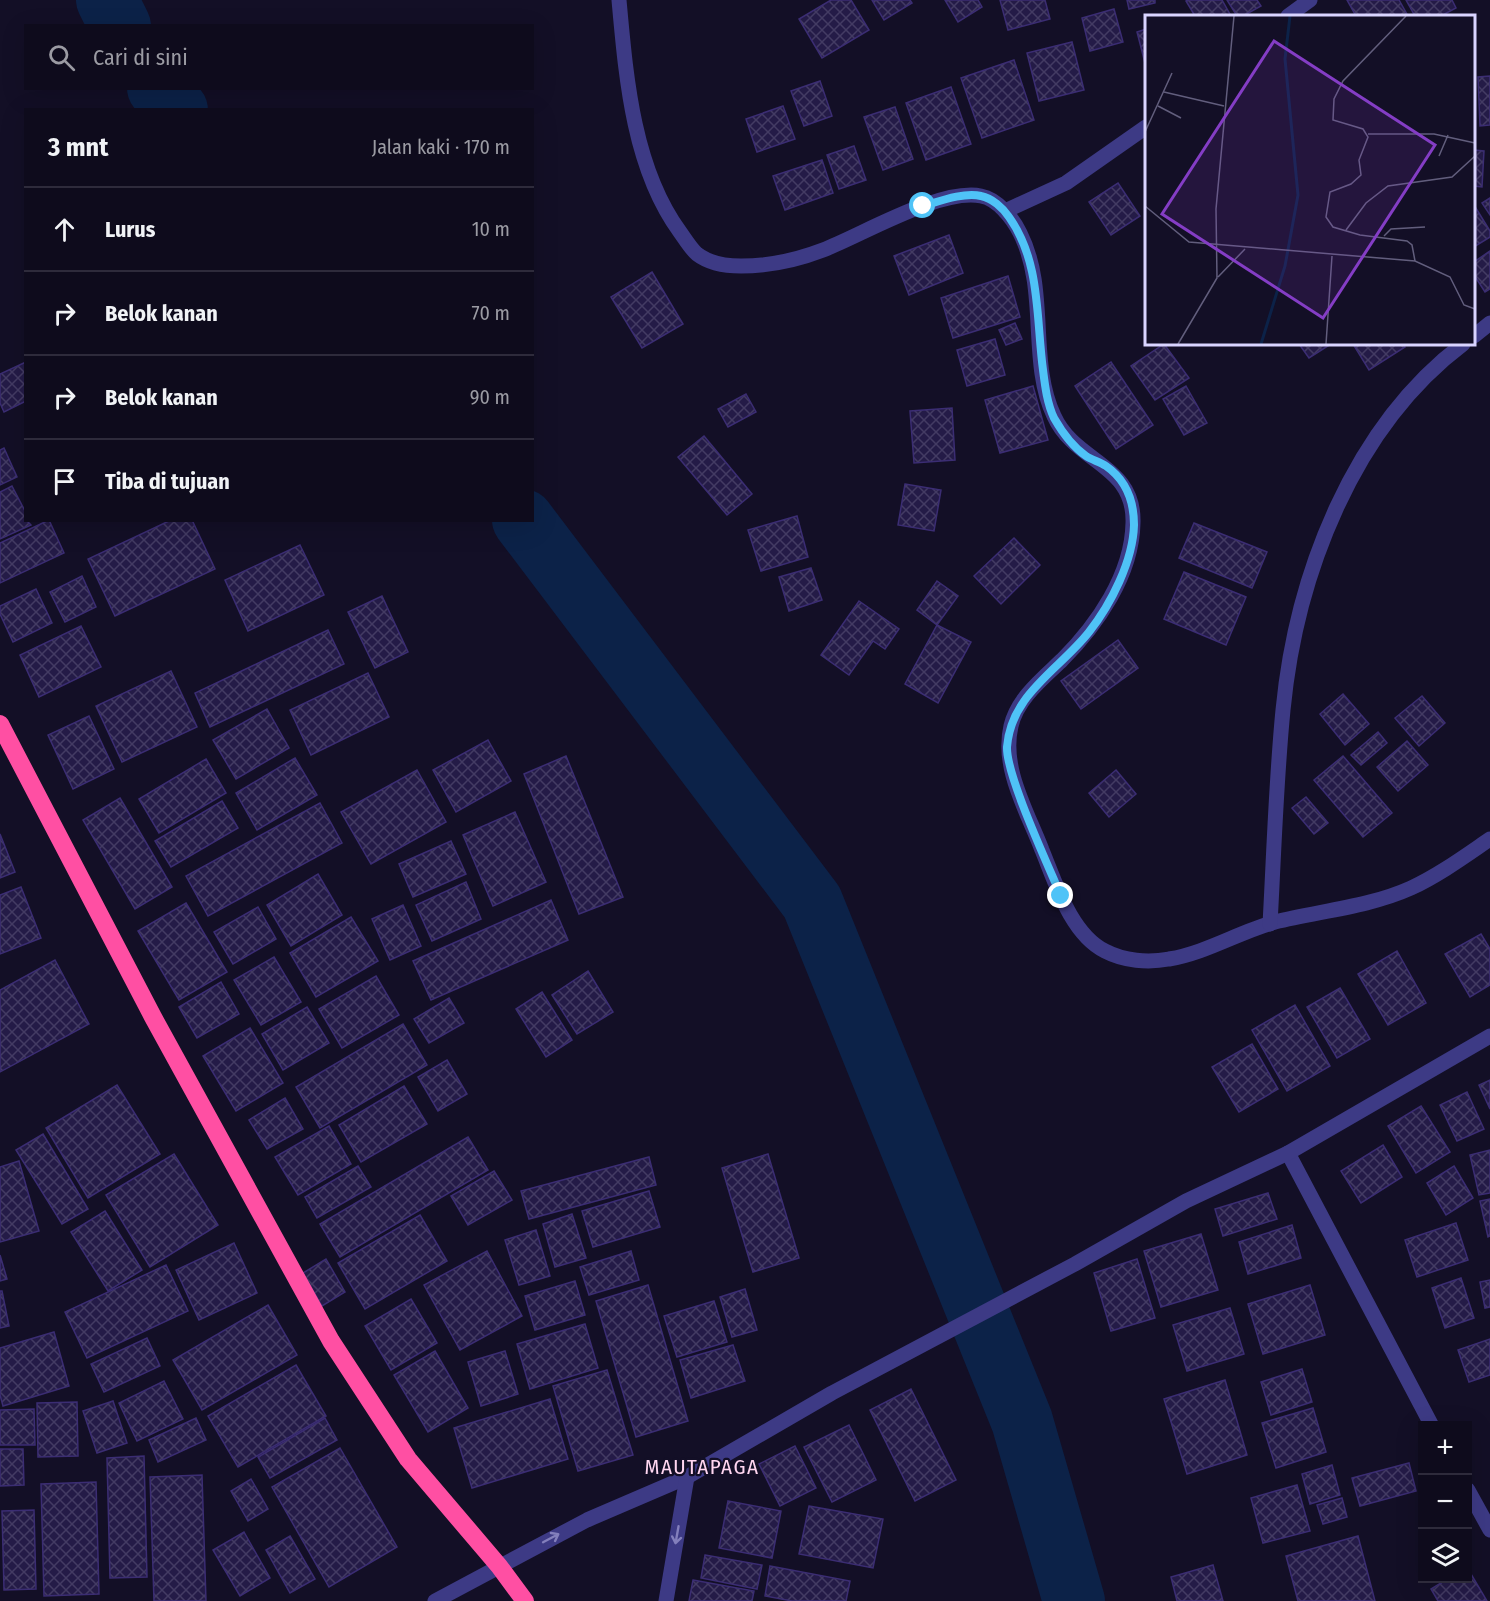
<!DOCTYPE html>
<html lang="id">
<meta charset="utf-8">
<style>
:root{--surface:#0e0b1c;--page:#1c1929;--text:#f1f3f6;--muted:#9b9ba3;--line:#2e2b3b}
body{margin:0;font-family:"Fira Sans Condensed",sans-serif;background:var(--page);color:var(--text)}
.controls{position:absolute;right:18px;bottom:18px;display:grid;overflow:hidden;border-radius:0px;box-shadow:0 6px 24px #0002}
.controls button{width:54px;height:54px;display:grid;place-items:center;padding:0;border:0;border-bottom:2px solid var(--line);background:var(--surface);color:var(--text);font:30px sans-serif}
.stop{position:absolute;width:18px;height:18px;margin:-14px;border:4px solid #4fc3f7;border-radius:50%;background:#fff}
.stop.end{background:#4fc3f7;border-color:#fff;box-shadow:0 2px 6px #0008}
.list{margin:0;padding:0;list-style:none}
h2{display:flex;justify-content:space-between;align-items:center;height:78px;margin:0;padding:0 24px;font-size:26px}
h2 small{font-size:20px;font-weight:400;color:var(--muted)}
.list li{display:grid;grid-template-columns:39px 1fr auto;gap:18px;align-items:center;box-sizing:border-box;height:84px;padding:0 24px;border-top:2px solid var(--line)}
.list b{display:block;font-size:22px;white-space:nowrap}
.list em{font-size:20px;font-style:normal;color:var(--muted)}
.icon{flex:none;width:33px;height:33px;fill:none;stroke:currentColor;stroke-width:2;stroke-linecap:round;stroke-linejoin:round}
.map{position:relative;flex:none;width:1490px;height:1601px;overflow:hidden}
.search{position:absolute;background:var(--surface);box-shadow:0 6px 24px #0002;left:24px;top:24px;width:510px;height:66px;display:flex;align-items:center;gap:15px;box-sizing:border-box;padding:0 21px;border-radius:0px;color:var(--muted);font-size:22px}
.panel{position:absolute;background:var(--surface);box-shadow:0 6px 24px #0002;left:24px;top:108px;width:510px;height:414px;border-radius:0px}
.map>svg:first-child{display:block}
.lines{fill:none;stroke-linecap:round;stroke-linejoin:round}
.river{stroke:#0c2248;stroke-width:62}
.building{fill:url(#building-cross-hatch);stroke:#3b2d73;stroke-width:1.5}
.minor{stroke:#3d3a85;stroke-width:15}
.highway{stroke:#ff4fa3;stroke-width:18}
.oneway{stroke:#837fbc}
.route{stroke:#4fc3f7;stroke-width:8}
.labels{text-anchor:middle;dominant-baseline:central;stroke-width:4.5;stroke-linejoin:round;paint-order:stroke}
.quarter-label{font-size:21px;letter-spacing:1.5px;fill:#ffd6f0;stroke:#130f26}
.inset-river{fill:none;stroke:#0c2248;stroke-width:3}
.inset-road{fill:none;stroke:#625e7d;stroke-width:1.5}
.view{fill:#843dc5;fill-opacity:0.15;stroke:#843dc5;stroke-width:3}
.inset-edge{fill:none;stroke:#d9d4ff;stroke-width:3}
</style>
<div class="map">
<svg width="1490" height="1601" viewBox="0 0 1490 1601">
<defs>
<pattern id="building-cross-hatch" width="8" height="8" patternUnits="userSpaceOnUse" patternTransform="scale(1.5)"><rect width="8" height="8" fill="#241b47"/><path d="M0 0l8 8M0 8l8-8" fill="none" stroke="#433b63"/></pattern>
</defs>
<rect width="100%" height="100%" fill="#130f26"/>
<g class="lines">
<g class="river">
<polyline points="107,0 120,26"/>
<polyline points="158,88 177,110"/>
<polyline points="523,520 812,902 1022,1421 1074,1601"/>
</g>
</g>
<g class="building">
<polygon points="831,0 851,0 869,30 822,58 799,19"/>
<polygon points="872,0 910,0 912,3 884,20"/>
<polygon points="945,0 978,0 982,7 958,22"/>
<polygon points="1000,0 1045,0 1050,19 1008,30"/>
<polygon points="1127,0 1155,0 1155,3 1129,9"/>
<polygon points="1188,0 1222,0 1231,16 1195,16 1186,1"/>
<polygon points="1227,0 1257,0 1261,6 1243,16 1237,16"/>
<polygon points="1347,0 1399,0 1408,16 1356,16"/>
<polygon points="1406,0 1452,0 1456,8 1441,16 1415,16"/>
<polygon points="1114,9 1123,42 1090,51 1082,18"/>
<polygon points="1146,29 1146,67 1137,32"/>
<polygon points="1072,42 1084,90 1039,101 1027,53"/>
<polygon points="1014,60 1034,120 982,138 961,78"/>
<polygon points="1490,76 1490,125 1480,126 1478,77"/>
<polygon points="820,81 832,116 804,126 791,91"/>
<polygon points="951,87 971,144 926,160 906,103"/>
<polygon points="783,106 795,139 757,152 746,119"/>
<polygon points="895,107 913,159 883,170 864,117"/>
<polygon points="854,146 866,180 839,189 827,155"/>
<polygon points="1474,150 1484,151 1482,187 1474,186"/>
<polygon points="822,160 833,193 785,210 773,176"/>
<polygon points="1118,183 1140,216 1111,235 1089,202"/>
<polygon points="1490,198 1490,215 1482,203"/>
<polygon points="1474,205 1490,231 1490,237 1474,247"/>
<polygon points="949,235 963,273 909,295 894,256"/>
<polygon points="1490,251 1490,289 1485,292 1474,275 1474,262"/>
<polygon points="652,272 683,324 642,348 611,297"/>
<polygon points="1008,276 1020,317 953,338 941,298"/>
<polygon points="1015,323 1022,339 1006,345 999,330"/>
<polygon points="995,339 1005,375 967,386 957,350"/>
<polygon points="1164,344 1189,378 1155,400 1131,366"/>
<polygon points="1299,344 1331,344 1309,358"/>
<polygon points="1353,344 1403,344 1405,347 1369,370"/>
<polygon points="26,362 26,401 4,412 0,403 0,374"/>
<polygon points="1111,362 1153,425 1116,449 1075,386"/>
<polygon points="1033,386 1048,440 1000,453 985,400"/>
<polygon points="1186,386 1207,423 1184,435 1163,399"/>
<polygon points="746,394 756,412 728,427 718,409"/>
<polygon points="952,408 955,460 914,463 910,411"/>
<polygon points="704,436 752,494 727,515 678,457"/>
<polygon points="4,448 17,477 0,485 0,450"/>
<polygon points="905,484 941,490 934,531 898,525"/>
<polygon points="12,486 26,513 26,520 31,525 0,539 0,492"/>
<polygon points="797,516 808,557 761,571 748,530"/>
<polygon points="49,520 64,553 0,583 0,543"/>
<polygon points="171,520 192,520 215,569 115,616 88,559"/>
<polygon points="1194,523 1267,552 1252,588 1179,558"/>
<polygon points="1014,538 1040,565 1001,604 974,576"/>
<polygon points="300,545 324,595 248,631 225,580"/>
<polygon points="811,568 822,600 789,611 779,577"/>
<polygon points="1184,572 1246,597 1226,645 1164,619"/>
<polygon points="82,576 96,607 65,622 50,592"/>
<polygon points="937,581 958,596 937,625 917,610"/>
<polygon points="36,589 52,623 13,642 0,614 0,606"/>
<polygon points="382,596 408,652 375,668 348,612"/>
<polygon points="859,601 899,629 885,649 873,641 849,675 821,655"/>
<polygon points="937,625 971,642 938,703 905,684"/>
<polygon points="81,626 101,667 39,697 20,655"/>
<polygon points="328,630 344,664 210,727 195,693"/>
<polygon points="1118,640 1138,668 1081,709 1061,681"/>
<polygon points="171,671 197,727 122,762 96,706"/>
<polygon points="368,673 389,717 311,755 290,710"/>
<polygon points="1343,694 1369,724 1345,745 1320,714"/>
<polygon points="1422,696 1445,723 1419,746 1395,718"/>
<polygon points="267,709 289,748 236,779 213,740"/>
<polygon points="89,716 114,769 73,789 48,735"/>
<polygon points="1378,732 1387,743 1361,765 1351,755"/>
<polygon points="488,740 511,781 456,812 433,770"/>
<polygon points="1407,741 1428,765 1398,791 1377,767"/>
<polygon points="566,756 623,897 579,914 524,774"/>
<polygon points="1343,756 1392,813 1363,837 1314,780"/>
<polygon points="295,758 317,795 257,830 236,793"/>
<polygon points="206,759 226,793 159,833 139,799"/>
<polygon points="417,770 446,822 371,864 341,812"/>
<polygon points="1116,770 1136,794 1109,817 1089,793"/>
<polygon points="1306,797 1328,823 1314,834 1292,808"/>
<polygon points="120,798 172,887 135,909 83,820"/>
<polygon points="222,801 238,828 171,867 155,841"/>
<polygon points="320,803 342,843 208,916 186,876"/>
<polygon points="515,812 546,882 493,906 463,835"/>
<polygon points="0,834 15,872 0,878"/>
<polygon points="451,841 466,874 413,897 399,864"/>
<polygon points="318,874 342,915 291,946 267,905"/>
<polygon points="466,882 481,919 432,941 416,905"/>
<polygon points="21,887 41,938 0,954 0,895"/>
<polygon points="551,900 568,940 431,1000 413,961"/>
<polygon points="186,903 227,972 179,1000 138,931"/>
<polygon points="403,905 421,946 390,960 372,919"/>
<polygon points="258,907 276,939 233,964 214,932"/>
<polygon points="351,917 378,961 316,997 290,953"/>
<polygon points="1481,934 1490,949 1490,985 1470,997 1445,954"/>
<polygon points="1397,951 1426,1003 1388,1025 1358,974"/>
<polygon points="274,957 301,1002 261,1025 234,980"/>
<polygon points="55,960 89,1024 0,1072 0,990"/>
<polygon points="588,971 613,1012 577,1034 552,995"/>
<polygon points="376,976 399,1015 342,1048 319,1009"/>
<polygon points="221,982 239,1014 197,1038 179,1007"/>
<polygon points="1340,988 1370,1039 1337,1058 1307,1007"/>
<polygon points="542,992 572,1040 546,1057 516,1009"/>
<polygon points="449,998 464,1023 429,1043 414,1019"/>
<polygon points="1295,1005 1330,1066 1287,1091 1252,1030"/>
<polygon points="307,1007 329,1043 283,1070 262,1034"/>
<polygon points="403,1024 427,1065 320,1128 296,1087"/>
<polygon points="250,1028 283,1083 236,1111 203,1056"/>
<polygon points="1252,1044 1278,1089 1239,1112 1212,1067"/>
<polygon points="447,1060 467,1094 438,1111 418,1077"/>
<polygon points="1490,1080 1490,1109 1479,1085"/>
<polygon points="117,1085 160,1154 88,1198 46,1128"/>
<polygon points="404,1086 427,1124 361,1162 339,1125"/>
<polygon points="1467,1092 1484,1129 1457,1141 1440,1105"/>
<polygon points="285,1098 303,1129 267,1149 249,1120"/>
<polygon points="1421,1106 1450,1152 1416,1173 1388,1126"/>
<polygon points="329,1126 351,1164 298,1195 275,1157"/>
<polygon points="43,1134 88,1209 62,1224 16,1150"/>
<polygon points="468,1137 488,1170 340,1257 320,1224"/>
<polygon points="1383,1145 1402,1177 1361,1203 1341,1171"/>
<polygon points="1490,1150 1490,1193 1479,1195 1470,1155"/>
<polygon points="174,1154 218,1225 150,1267 106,1195"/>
<polygon points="768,1154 799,1258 753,1272 722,1168"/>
<polygon points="649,1157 656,1185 529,1219 521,1191"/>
<polygon points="19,1161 39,1231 0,1242 0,1167"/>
<polygon points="358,1166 371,1187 317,1218 305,1197"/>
<polygon points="1454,1166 1473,1198 1446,1215 1427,1183"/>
<polygon points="494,1171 512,1200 468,1225 451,1196"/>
<polygon points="649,1191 660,1227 593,1247 582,1211"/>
<polygon points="1268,1193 1277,1219 1223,1236 1215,1209"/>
<polygon points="1490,1199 1490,1236 1488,1237 1480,1201"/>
<polygon points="105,1211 142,1270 108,1291 71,1232"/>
<polygon points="572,1214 586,1258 555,1267 543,1224"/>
<polygon points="420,1215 447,1261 365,1309 338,1263"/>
<polygon points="1456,1223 1468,1260 1417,1277 1405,1240"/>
<polygon points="1292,1225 1301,1258 1248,1274 1239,1242"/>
<polygon points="536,1230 550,1276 519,1285 505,1240"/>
<polygon points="1201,1234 1218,1290 1161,1307 1144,1251"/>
<polygon points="234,1243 257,1293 199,1320 176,1270"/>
<polygon points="487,1251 522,1316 460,1350 424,1285"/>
<polygon points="631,1251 639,1280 589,1295 580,1267"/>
<polygon points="0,1255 7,1279 0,1281"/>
<polygon points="326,1259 345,1292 322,1306 303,1273"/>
<polygon points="1137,1259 1155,1318 1111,1331 1094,1273"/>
<polygon points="166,1265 188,1311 87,1358 65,1312"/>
<polygon points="1461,1278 1474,1318 1445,1328 1432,1288"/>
<polygon points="1490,1280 1490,1307 1485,1308 1480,1282"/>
<polygon points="575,1281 585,1315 535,1330 525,1296"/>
<polygon points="648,1285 688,1421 636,1437 596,1301"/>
<polygon points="1310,1285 1325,1335 1263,1354 1248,1304"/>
<polygon points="745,1289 757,1330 732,1337 720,1297"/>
<polygon points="0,1291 2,1291 9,1326 0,1328"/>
<polygon points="411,1299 437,1343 391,1370 365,1326"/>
<polygon points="714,1301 727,1342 677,1357 664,1316"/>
<polygon points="268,1305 297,1355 202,1410 173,1360"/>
<polygon points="1230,1308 1244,1354 1187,1371 1173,1325"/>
<polygon points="585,1324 598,1368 530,1389 517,1344"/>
<polygon points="54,1332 69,1386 3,1406 0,1395 0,1348"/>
<polygon points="147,1338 160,1366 104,1392 91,1364"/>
<polygon points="1490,1339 1490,1375 1469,1382 1458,1350"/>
<polygon points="733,1345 745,1381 691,1398 680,1360"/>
<polygon points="435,1351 468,1408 428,1432 394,1375"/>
<polygon points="505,1351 518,1394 481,1406 468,1362"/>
<polygon points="296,1365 326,1416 238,1467 208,1416"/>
<polygon points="1302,1369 1312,1402 1271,1415 1261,1382"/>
<polygon points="607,1370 633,1455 578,1471 553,1386"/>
<polygon points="1225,1380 1247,1455 1187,1474 1164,1399"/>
<polygon points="164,1381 183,1419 137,1441 119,1403"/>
<polygon points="911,1389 956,1480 915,1501 870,1410"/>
<polygon points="550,1399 568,1459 472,1488 454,1428"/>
<polygon points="113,1401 127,1443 97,1453 83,1411"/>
<polygon points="77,1402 78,1456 38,1457 37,1403"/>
<polygon points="1313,1408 1326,1452 1276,1468 1262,1423"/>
<polygon points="34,1409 35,1445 0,1445 0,1410"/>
<polygon points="196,1418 206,1440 158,1462 149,1440"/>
<polygon points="325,1418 337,1440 270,1478 258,1457"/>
<polygon points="849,1425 876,1480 832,1502 804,1447"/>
<polygon points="795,1446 816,1488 780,1506 759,1464"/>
<polygon points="340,1448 397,1547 329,1587 272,1487"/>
<polygon points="0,1449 23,1449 24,1485 0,1486"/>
<polygon points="144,1456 147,1577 110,1578 107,1458"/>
<polygon points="1409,1463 1416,1491 1360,1506 1352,1478"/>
<polygon points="1332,1465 1340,1495 1310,1504 1302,1474"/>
<polygon points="202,1475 206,1601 154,1601 150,1477"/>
<polygon points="251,1479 268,1509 248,1521 231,1491"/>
<polygon points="96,1482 99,1594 44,1596 41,1484"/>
<polygon points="1297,1485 1310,1531 1263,1543 1251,1498"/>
<polygon points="1342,1498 1347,1517 1323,1524 1317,1505"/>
<polygon points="728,1501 781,1511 772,1558 719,1548"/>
<polygon points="809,1506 883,1519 873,1568 799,1554"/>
<polygon points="34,1510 36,1589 4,1590 2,1511"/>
<polygon points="244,1532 270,1578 240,1596 213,1550"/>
<polygon points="290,1536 315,1579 290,1593 266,1550"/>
<polygon points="1358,1536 1375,1601 1298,1601 1286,1556"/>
<polygon points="705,1555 762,1565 757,1589 701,1578"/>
<polygon points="1213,1565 1223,1601 1177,1601 1171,1577"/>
<polygon points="770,1566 850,1581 846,1601 792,1601 765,1596"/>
<polygon points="1468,1569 1487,1601 1438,1601 1431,1589 1449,1578 1468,1578"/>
<polygon points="693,1580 754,1591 752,1601 689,1601"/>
</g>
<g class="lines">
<g class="minor">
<path d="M619,0C626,77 633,168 680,232C685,239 691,249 697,254C710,264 726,266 741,266C769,266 797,260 823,250C862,235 940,188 981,196C998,199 1013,219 1020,233C1049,290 1028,361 1054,416C1075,463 1135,464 1133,523C1132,575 1097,625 1062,660C1042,679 1017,699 1011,726C1001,768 1027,811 1042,850C1056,884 1071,934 1105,951C1124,961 1148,963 1169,959C1206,953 1239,932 1275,922C1319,911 1369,907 1411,888C1439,875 1465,856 1490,839"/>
<polyline points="1288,16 1310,0"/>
<polyline points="1005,211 1066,183 1146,127"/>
<polyline points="1474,336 1490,323"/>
<path d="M1270,924C1274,852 1276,781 1283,710C1296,575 1353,427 1463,344"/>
<polyline points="1288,1153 1432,1426"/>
<polyline points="1468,1490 1490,1530"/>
<polyline points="435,1601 587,1520 687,1477 832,1393 1075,1264 1186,1201 1288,1153 1490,1036"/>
<polyline points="666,1601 687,1477"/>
</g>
<polyline class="highway" points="0,724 153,1017 331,1341 408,1459 499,1566 525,1601"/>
</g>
<defs><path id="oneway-shaft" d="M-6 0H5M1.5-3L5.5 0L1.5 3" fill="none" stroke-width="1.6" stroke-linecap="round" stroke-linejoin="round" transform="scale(1.5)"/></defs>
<g class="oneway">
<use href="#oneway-shaft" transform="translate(677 1535) rotate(100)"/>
<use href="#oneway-shaft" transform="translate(551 1538) rotate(-28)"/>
</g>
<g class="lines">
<path class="route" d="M923,206C940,201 964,192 981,196C992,198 1003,208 1009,217C1041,262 1036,318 1043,370C1045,386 1047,403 1054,418C1062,432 1073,447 1086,456C1092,460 1100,462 1106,466C1126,480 1134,501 1134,525C1133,561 1111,604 1089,632C1059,670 1011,694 1007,747C1006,775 1048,865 1061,896"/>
</g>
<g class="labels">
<g class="quarter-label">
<text x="702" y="1467">MAUTAPAGA</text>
</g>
</g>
<g transform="translate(1145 15)">
<rect width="330" height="330" fill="#130f26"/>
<path class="inset-river" d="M116,329L140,251L153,180L140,44L145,1"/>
<path class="inset-road" d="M261,1L198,66L189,84L188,105L218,114L223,122L214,145L216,160L206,169L185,177L181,202L188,212L215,220L262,226L267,230L270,246M19,77L79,91M13,91L36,103M0,117L27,58M223,119H289L330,128M294,141L303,120M0,191L44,227L270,246L305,262L319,290L330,294M201,215L221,188L243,171L307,162L330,141M239,221L246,214L280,212M73,262L100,234M33,329L72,263L71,194L89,1M181,329L187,241"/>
<path class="view" d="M129,26L290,130L178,303L17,199Z"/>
<rect width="330" height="330" class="inset-edge"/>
</g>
</svg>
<div class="controls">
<button>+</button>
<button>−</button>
<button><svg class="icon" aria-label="layers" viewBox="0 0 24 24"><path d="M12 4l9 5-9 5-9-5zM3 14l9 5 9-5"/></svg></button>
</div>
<div class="stop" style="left:923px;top:206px"></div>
<div class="stop end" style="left:1061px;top:896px"></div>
<div class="search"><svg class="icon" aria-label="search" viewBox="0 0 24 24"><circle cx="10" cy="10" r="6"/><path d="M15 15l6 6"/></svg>Cari di sini</div>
<section class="panel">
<h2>3 mnt<small>Jalan kaki · 170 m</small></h2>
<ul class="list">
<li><svg class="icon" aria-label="ahead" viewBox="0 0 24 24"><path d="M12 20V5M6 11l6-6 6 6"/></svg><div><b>Lurus</b></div><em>10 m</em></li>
<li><svg class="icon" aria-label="right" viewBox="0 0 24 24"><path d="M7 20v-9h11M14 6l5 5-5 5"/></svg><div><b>Belok kanan</b></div><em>70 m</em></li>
<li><svg class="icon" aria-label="right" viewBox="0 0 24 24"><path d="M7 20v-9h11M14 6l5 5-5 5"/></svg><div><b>Belok kanan</b></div><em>90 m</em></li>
<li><svg class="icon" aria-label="arrive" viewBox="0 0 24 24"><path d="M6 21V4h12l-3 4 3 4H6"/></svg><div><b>Tiba di tujuan</b></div></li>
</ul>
</section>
</div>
